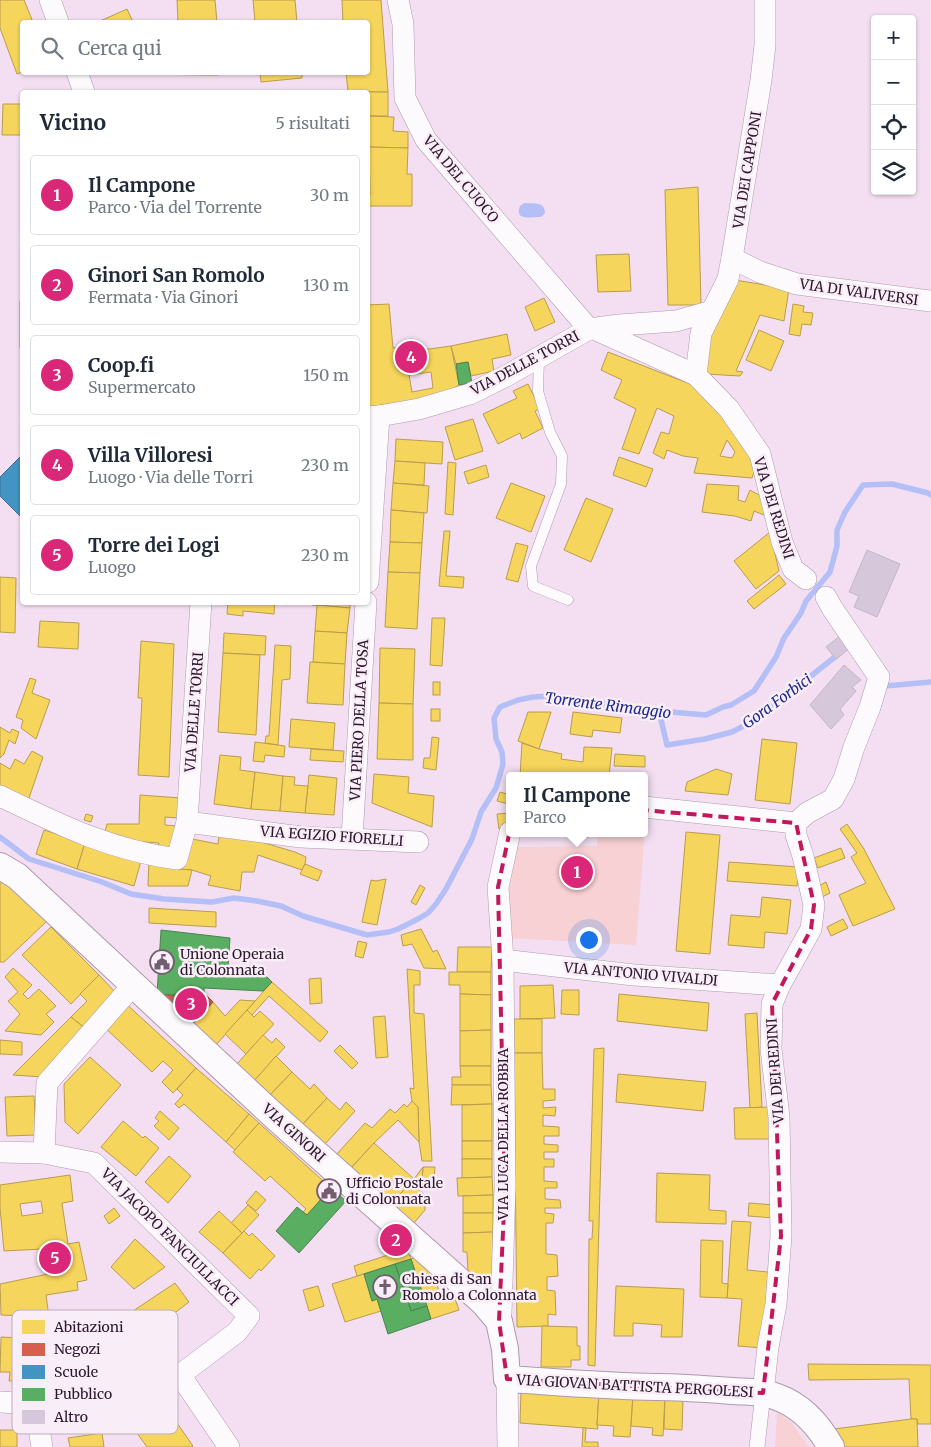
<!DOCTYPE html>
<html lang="it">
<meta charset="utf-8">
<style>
:root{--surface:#fff;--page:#f2f2f3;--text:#1f2937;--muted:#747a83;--line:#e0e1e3;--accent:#db2777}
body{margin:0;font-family:Merriweather,serif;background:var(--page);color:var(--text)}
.controls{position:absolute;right:15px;top:15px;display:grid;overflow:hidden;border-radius:5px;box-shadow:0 1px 4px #0004}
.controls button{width:45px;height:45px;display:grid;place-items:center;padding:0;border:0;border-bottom:1px solid var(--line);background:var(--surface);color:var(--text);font:25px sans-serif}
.you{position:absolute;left:588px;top:939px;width:18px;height:18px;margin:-12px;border:4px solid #fff;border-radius:50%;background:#1a73e8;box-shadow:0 0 0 8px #1a73e833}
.badge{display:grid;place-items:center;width:32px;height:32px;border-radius:50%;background:var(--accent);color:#fff;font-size:16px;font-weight:700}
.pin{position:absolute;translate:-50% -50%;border:2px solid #fff;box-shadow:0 1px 5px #0006}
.popup{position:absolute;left:506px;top:772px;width:142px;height:65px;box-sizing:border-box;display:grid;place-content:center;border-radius:5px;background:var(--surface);filter:drop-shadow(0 1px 4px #0005);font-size:16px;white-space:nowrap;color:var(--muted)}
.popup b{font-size:19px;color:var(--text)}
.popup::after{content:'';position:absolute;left:50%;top:100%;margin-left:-10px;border:10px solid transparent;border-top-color:var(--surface)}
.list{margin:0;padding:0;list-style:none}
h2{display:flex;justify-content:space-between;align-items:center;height:65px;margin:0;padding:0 20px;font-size:21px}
h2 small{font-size:16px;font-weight:400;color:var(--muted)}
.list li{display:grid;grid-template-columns:32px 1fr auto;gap:15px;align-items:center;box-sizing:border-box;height:80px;margin:0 10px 10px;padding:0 10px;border:1px solid var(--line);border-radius:5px}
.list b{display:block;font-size:19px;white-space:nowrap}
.list p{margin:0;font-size:16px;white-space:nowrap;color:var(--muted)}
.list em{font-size:16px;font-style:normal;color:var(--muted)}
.icon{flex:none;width:28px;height:28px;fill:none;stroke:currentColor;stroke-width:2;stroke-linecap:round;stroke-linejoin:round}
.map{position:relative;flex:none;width:931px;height:1447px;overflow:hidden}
.search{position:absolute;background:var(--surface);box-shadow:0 1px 4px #0004;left:20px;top:20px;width:350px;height:55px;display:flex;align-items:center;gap:12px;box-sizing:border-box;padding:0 18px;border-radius:5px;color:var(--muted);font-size:19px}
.panel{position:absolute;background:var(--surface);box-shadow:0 1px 4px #0004;left:20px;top:90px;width:350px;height:515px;border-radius:5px}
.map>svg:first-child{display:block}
.green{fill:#f8d1d4}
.water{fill:#b3bff6}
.homes{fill:#f6d55c;stroke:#ba9c4e;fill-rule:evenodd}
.shops{fill:#d6604d;stroke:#a34a43}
.schools{fill:#4393c3;stroke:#3c6e96}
.public{fill:#5aae61;stroke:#4c8151}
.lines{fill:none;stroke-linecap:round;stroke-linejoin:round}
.stream{stroke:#b3bff6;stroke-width:5.5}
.building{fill:#d6c8da;stroke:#c5b5ca}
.service-casing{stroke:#ad9aac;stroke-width:11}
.pedestrian-casing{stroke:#ad9aac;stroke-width:16}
.minor-casing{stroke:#ad9aac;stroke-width:22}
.tertiary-casing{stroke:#ad9aac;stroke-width:28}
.service{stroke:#fdfafd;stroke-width:10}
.pedestrian{stroke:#fdfafd;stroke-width:15}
.minor{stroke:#fdfafd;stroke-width:21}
.tertiary{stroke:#fdfafd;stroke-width:26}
.marked{fill:none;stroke:#c2185b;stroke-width:4;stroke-dasharray:10 6;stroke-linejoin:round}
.labels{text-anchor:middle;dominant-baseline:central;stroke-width:5;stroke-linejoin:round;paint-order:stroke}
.street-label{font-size:14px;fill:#2d172c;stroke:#f9edf8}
.poi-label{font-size:14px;fill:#2d172c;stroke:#f9edf8;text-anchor:start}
.water-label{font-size:15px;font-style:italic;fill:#1a298b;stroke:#f9edf8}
.key{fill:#f9edf8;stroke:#bcadbb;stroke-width:1}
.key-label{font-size:14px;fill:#2d172c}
</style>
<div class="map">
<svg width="931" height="1447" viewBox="0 0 931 1447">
<rect width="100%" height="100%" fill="#f3dff1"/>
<g class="green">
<polygon points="645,818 646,819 636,945 508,938 508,896 517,847 597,846 597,833 644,833"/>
<polygon points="777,1412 791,1422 809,1447 775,1447"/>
</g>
<path class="water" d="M524,203C533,204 545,201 545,213L541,217C531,217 514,221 520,206Z"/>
<g class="homes">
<polygon points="0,0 24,0 33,22 22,22 22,72 17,74 0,28"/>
<polygon points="177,0 215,0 217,22 178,22"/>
<polygon points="253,0 295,0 297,22 255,22"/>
<polygon points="342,0 381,0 388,92 348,92 346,72 368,72 368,22 343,22"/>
<polygon points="127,9 133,22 98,22"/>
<polygon points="133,72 218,72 218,75 135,74"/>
<polygon points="260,72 302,72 302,78 261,82"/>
<polygon points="353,92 388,92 388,116 368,116 368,92"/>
<polygon points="3,104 22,104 22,133 20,135 2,135"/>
<polygon points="368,116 394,117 393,131 408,132 408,148 368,147"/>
<polygon points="369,147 408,148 407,174 412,174 412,206 368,206 368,195 370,195"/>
<polygon points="698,187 701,305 668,305 665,190"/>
<rect x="21" y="215" width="1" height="73"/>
<polygon points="629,254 631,291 598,292 596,255"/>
<polygon points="735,280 789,289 784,321 760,315 736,371 743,372 740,376 706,374 706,344"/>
<polygon points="544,298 555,322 535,331 525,307"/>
<rect x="20" y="302" width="2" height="46"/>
<path d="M389,304L393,348L421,344L422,350L451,346L459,385L446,393L417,400L368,407V305ZM431,372L433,388L412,392L409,375Z"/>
<polygon points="793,304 804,306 803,312 813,313 811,325 802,324 800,336 789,334"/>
<polygon points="759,330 784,341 771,371 746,360"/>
<polygon points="507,334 511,355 492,359 494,371 471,376 468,362 456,364 451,346"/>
<path d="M608,352L708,391L758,461L752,478L694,473L698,458L683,456L667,450L664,459L653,453L661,432L669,434L674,416L657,408L639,454L622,449L636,409L614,398L622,380L601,370ZM727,440L735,452L732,458L720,456Z"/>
<polygon points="528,384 540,409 535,411 543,428 522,439 520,433 498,444 483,414 517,398 513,391"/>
<polygon points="473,419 483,451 455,460 445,427"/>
<polygon points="396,439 443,442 442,464 395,461"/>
<polygon points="619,457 653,469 646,487 613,475"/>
<polygon points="395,461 425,463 424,485 393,483"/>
<polygon points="448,462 456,463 453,515 445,514"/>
<polygon points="486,465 489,477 468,484 464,472"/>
<polygon points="393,483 429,486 427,513 391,510"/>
<polygon points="511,483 545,496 531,532 496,518"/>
<polygon points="707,484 739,486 738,500 745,502 750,490 768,500 771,518 754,511 751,521 735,516 702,512"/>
<polygon points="586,498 613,509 591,562 564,550"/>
<polygon points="391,510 424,513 422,543 390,542"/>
<polygon points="444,531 450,531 446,576 464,577 463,588 439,586"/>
<polygon points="770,532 779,571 756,589 734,561"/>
<polygon points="390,542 422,543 420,573 388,572"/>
<polygon points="516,543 528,546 518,582 506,579"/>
<polygon points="388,572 420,573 417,629 385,627"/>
<polygon points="779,575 786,584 754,609 747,601"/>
<polygon points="0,577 16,578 15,633 0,632"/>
<polygon points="228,602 275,602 274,614 243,611 243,616 227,614"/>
<polygon points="312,602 350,602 350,608 312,605"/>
<polygon points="317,605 350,608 347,633 315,631"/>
<polygon points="432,618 445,618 442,666 430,665"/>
<polygon points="40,621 79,623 78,649 38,647"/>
<polygon points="315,631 347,633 345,664 313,662"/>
<polygon points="224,633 266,636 265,655 223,653"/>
<polygon points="141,641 174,644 169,777 138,775 142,698 138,698"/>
<polygon points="275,645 291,646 290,679 282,680 278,745 265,743 266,736 269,736"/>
<polygon points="380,648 415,649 413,704 379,703"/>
<polygon points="223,653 260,655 256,735 218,732"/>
<polygon points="310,662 345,664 343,705 307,703"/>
<polygon points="30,678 36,680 32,693 50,700 36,739 21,728 23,720 16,717"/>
<rect x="433" y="682" width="7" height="13"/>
<polygon points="379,703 413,704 413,760 377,759"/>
<rect x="431" y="709" width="9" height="12"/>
<polygon points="528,712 551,712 539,749 518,741"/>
<polygon points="573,712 622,718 620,733 593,730 592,737 570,734"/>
<polygon points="291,719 335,723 333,750 289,747"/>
<polygon points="0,727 10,733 12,729 19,732 15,744 9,740 4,754 0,758"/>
<polygon points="432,737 439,738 436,770 423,768 424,758 430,758"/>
<polygon points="762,739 797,743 790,804 755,800"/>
<polygon points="255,742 285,746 284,757 265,755 264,762 253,761"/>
<polygon points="522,743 539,749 562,754 561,759 583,762 584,747 612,748 609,776 520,776"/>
<polygon points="311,749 344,751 343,762 310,760"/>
<polygon points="32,751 43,757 28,801 0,786 0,763 10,769 15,759 24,764"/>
<polygon points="615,754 645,756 645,767 614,766"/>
<polygon points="220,755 241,757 240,770 255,772 251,809 214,804"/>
<polygon points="716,769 732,774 728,795 685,791 687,782"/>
<polygon points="255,772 283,776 280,811 251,809"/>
<polygon points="374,774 409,777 408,793 434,796 432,827 372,803"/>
<polygon points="309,775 337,778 334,815 305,813"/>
<polygon points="283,776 295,777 294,785 308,786 305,813 280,811"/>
<polygon points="500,792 510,795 508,804 497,801"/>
<polygon points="140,795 181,798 178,818 165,817 165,825 177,826 173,847 158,847 159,843 103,839 107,824 139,824"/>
<polygon points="509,813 510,828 499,829 497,814"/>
<polygon points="86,814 93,816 91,822 84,820"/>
<polygon points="847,824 864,849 895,909 853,926 839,895 866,883 851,857 857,853 840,829"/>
<polygon points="44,830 85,843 77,869 36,854"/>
<polygon points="686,832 720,835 710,954 676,951"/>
<polygon points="541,833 589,833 589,837"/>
<polygon points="219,836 261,842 295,852 306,857 305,864 302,870 258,855 254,872 242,872 240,891 208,885 211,876 192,870 179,869 187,838 218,844"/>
<polygon points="85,843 141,861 134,886 77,869"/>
<polygon points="841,848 845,858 818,868 814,858"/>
<polygon points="149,860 179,869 192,870 188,886 148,886"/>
<polygon points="729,862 799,867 797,886 727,881"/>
<polygon points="305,864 322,871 318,881 300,874"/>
<polygon points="386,879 377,925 362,922 371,880 376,881"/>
<polygon points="0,881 12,882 48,920 4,962 0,962"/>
<polygon points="826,882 830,893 822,897 817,887"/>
<polygon points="420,885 425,888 416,905 411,902"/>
<polygon points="762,897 791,900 787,934 765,932 764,948 728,945 731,915 760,917"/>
<polygon points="149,908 216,912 216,927 149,923"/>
<polygon points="843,919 848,928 831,936 827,927"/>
<polygon points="51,927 99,975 71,1004 22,955"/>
<polygon points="421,929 433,952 437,950 446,969 424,968 412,944 403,946 401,935"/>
<polygon points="358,941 367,943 363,958 355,956"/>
<polygon points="458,947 492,947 491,972 457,972"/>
<polygon points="13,968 32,985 23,994 28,999 39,989 56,1006 46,1014 54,1022 41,1035 5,1031 20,1014 8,1001 18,992 5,977"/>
<polygon points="407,969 420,971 420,985 414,985 414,1013 424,1014 432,1161 422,1161 419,1142 418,1107 412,1101 410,1088 414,1089"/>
<polygon points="449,972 491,972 491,995 460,994 460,985 449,985"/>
<polygon points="99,975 118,995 85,1028 71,1017 87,1001 80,994"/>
<polygon points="321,978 322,1003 310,1004 309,979"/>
<polygon points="272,982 328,1032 320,1042 269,996 252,1015 247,1010"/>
<polygon points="553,985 555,1018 520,1019 520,986"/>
<polygon points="562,990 579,990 579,1015 561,1014"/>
<polygon points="460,994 491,995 491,1030 460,1031"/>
<polygon points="619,994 709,1003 707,1031 617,1021"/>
<polygon points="240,1000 255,1001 216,1045 193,1024 213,1002 225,1016"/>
<polygon points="123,1001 196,1068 173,1093 162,1082 173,1070 163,1061 152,1072 101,1024"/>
<polygon points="247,1010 254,1017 260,1011 274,1024 246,1054 225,1034"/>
<polygon points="757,1013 762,1107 750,1108 745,1014"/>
<polygon points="385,1016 388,1057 376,1058 373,1017"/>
<polygon points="71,1017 87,1030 43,1077 13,1075"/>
<rect x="514" y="1019" width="28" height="34"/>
<polygon points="491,1030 491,1066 460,1066 460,1031"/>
<polygon points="263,1035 272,1043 276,1038 285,1047 254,1081 236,1065"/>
<polygon points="0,1040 22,1042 22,1055 0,1054"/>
<polygon points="340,1045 358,1063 352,1069 334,1051"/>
<polygon points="604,1048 595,1366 588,1365 589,1239 592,1239 593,1221 589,1221 594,1049"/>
<polygon points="514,1053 542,1053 543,1089 555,1089 555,1100 543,1101 543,1108 556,1107 555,1116 543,1115 543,1126 559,1127 559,1136 544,1136 544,1144 558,1145 558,1152 544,1152 544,1159 554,1159 554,1167 544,1167 544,1181 557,1182 557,1188 545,1188 545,1199 560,1200 561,1208 545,1208 545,1213 554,1214 553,1223 546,1223 546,1254 557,1255 558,1276 547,1277 547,1290 555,1291 556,1315 548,1314 548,1326 517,1327"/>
<polygon points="276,1056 292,1072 270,1095 254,1081"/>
<polygon points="90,1057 121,1085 78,1134 65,1122 64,1084"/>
<polygon points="460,1066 491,1066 491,1085 452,1085 452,1077 461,1077"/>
<polygon points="196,1068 249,1114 226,1142 184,1104 179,1108 175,1104 183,1095 177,1089"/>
<polygon points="292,1072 310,1089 314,1084 327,1098 303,1124 270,1095"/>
<polygon points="618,1074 706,1082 703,1111 616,1102"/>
<polygon points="452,1085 491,1085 492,1104 451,1105"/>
<polygon points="34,1096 36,1135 7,1136 5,1097"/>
<polygon points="327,1098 340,1110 346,1102 355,1111 325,1144 303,1124"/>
<polygon points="412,1101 418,1107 419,1142 398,1120 374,1143 351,1168 336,1155 365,1123 372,1128 390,1109 395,1113 404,1104 407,1107"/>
<polygon points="492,1104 492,1141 462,1141 462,1105"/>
<polygon points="771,1107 771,1139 735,1139 734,1108"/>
<polygon points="160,1111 179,1128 169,1140 154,1126 159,1121 155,1118"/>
<polygon points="249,1114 259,1123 235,1150 226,1142"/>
<polygon points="123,1121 143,1138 145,1136 159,1148 136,1176 101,1147"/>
<polygon points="259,1123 331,1188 307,1215 303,1212 306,1209 270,1176 265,1181 233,1152"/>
<rect x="462" y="1141" width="30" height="18"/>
<polygon points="374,1143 414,1179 391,1204 351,1168"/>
<polygon points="169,1156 191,1176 168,1203 145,1182"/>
<polygon points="462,1159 492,1159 492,1177 462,1178"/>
<polygon points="423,1167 435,1167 434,1179 422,1179"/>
<polygon points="423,1167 422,1179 416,1187 425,1195 425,1210 414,1223 391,1204 414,1179"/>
<polygon points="657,1173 710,1175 709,1210 726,1211 726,1224 656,1222"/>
<path d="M70,1175L73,1201L62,1203L68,1244L79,1242L87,1280L77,1282L78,1290L46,1295L49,1317L1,1315L0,1284L48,1274L43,1249L4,1251L0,1208V1185ZM41,1201L43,1213L22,1216L20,1204Z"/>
<polygon points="492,1177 493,1195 458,1196 457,1178"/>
<polygon points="256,1191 266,1200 256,1211 246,1203"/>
<polygon points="493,1195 493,1213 463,1213 463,1196"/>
<polygon points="749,1203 775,1205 774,1218 748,1216"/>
<polygon points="248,1205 259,1215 242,1233 231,1223"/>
<polygon points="114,1208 120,1216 109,1224 104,1216"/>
<polygon points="219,1211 242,1233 223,1253 199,1232"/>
<polygon points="463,1213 493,1213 493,1232 463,1233"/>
<polygon points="732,1221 751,1222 747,1270 768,1272 763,1348 738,1346 742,1299 727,1298"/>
<polygon points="244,1231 249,1236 252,1233 275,1256 261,1271 259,1269 250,1279 223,1253"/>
<polygon points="493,1232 494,1275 489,1279 474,1280 468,1272 467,1252 463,1252 463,1233"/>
<polygon points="135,1239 165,1267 134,1289 111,1267"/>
<polygon points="701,1240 723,1241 722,1283 728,1284 727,1298 700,1297"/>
<polygon points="407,1249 411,1259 357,1276 354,1266"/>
<polygon points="426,1254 440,1294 452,1290 459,1310 431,1319 411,1259"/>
<polygon points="364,1274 372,1301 377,1299 381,1311 345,1322 332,1284"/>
<polygon points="175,1283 189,1302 172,1315 172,1323 147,1343 130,1341 118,1321"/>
<polygon points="318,1286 324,1306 309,1311 303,1290"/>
<polygon points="616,1286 684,1289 682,1337 661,1337 662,1325 633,1323 633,1336 614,1336"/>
<polygon points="542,1326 577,1327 577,1346 580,1346 580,1360 571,1360 571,1367 541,1367"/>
<polygon points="1,1337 23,1338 23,1346 40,1346 38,1382 9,1381 10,1372 0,1372"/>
<polygon points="52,1339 75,1340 75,1347 92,1348 90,1384 61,1383 61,1374 51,1374"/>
<polygon points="808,1364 931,1365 931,1424 918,1424 917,1419 911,1419 909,1379 809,1380"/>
<polygon points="521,1390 599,1393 597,1425 598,1429 520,1423"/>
<polygon points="599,1393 633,1396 630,1437 613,1436 614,1426 597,1425"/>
<polygon points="633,1396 665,1398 663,1436 652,1435 653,1428 631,1426"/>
<polygon points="665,1398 683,1399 682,1430 664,1429"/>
<polygon points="168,1410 193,1446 192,1447 147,1447 137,1433"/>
<polygon points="911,1419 917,1419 918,1447 845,1447 834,1429"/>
<polygon points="583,1428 586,1428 585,1442 598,1442 598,1447 582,1447"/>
<rect x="0" y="1430" width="17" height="17"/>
<polygon points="102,1433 104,1447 70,1447 68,1438"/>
</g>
<polygon class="shops" points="204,993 213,1002 193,1024 157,994 204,997"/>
<polygon class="schools" points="22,455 22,518 0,496 0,477"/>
<g class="public">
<polygon points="468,362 472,383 459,385 456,364"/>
<polygon points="161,930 230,938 228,968 261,971 272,982 263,991 204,988 204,997 157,994"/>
<polygon points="331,1188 346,1201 299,1253 276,1231 297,1207 307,1215"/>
<polygon points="411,1259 427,1306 411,1311 395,1264"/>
<polygon points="395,1264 411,1311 427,1306 431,1319 388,1334 377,1299 372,1301 364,1274"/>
</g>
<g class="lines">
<g class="stream">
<polyline points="885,686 931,682"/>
<polyline points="659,711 667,745 705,739 732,732 755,720 840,653"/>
<polyline points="0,837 29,859 102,882 131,894 164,899 212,902 234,898 257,901 281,906 303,916 367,935 389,932 398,929 418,919 428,913 436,904 446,889 472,839 481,812 496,788 503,764 502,752 496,739 494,718 500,707 518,700 533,697 552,696 580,699 635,709 706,715 723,707 731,705 754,691 776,657 784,638 801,613 806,601 830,572 837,546 837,530 845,512 863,485 892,484 928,493 931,495"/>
</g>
</g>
<g class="building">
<polygon points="867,550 900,564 877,617 854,607 859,596 849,592"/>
<polygon points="841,635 851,647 836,659 826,647"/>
<polygon points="844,665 861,680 852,687 856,691 840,709 844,715 831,729 810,705"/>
</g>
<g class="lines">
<g class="service-casing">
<polyline id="service" points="539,358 538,391 550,432 562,456 561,484 531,566 533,586 568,600"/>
</g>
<g class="pedestrian-casing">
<polyline id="pedestrian" points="757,1447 763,1393"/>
</g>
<g class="minor-casing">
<g id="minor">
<polyline points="50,0 58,22"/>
<polyline points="398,0 403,24 405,98 426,140 589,329"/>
<polyline points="765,0 765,45 761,80 732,258 728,279 701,333 696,375 729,409 760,454 782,542 793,569 806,579"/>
<polyline points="77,72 84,92"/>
<polyline points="732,258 760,272 797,284 931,301"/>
<polyline points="594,329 696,375"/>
<polyline points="368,417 379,416 419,409 470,394 506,376 589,329 619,325 676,321 712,311"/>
<polyline points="368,582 379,416"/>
<path d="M0,796C60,825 110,850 177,859L187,822L201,602"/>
<polyline points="644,807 796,823"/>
<polyline points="187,822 301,837 418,842"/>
<polyline points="352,838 366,602"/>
<polyline points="503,960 634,975 780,985"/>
<polyline points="0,1152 44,1153 94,1163 249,1316 237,1332 180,1375 113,1403 35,1404 0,1402"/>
<polyline points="44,1153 47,1083 133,985"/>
<polyline points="499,1321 501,1313 505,1187 503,960 498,887 510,832"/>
<polyline points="180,1375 229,1447"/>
<polyline points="507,1379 508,1447"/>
<polyline points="763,1393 768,1347 776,1304 781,1236 779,1117 771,1049 772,1004 780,985 811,929 814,905 803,856 796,835 796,823 807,813 833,799 844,779 854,747 870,707 879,677 832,608 826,597"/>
<polyline points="35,1404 42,1447"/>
</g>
</g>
<g class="tertiary-casing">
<path id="tertiary" d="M0,866L17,876L272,1114L483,1302L499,1321L505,1349L507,1379C557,1382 606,1386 656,1387C681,1387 706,1389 732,1391C747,1392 762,1391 777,1397C802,1406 818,1424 831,1447"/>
</g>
<use href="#service" class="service"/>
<use href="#pedestrian" class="pedestrian"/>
<use href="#minor" class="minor"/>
<use href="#tertiary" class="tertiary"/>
</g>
<path class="marked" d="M559,803L796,823L814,905L811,929L772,1004L781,1236L763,1393L507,1379L499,1321L505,1187L498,887L510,830L523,818Z"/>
<defs>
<g id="civic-ring" transform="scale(1.25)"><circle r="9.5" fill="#f9edf8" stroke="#725d71" stroke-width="1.5"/><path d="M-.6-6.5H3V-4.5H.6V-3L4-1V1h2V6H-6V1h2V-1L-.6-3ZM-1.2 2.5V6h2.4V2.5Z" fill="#725d71"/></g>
<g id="church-ring" transform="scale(1.25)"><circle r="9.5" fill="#f9edf8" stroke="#725d71" stroke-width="1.5"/><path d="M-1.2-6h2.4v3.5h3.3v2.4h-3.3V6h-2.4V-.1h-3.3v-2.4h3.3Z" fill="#725d71"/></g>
</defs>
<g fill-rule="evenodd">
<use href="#civic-ring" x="162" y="962"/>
<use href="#civic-ring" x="329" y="1191"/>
<use href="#church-ring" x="385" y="1287"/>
</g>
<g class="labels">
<g class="street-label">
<text transform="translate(747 170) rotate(-81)">VIA DEI CAPPONI</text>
<text transform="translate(461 179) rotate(50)">VIA DEL CUOCO</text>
<text transform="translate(859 292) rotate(8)">VIA DI VALIVERSI</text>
<text transform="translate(525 363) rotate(-28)">VIA DELLE TORRI</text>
<text transform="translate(774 508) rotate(73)">VIA DEI REDINI</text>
<text transform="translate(194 712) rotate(-86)">VIA DELLE TORRI</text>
<text transform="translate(359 720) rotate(-87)">VIA PIERO DELLA TOSA</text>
<text transform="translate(332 836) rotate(4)">VIA EGIZIO FIORELLI</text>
<text transform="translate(641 974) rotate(5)">VIA ANTONIO VIVALDI</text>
<text transform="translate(775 1071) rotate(-94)">VIA DEI REDINI</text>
<text transform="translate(294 1133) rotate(42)">VIA GINORI</text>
<text transform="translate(503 1134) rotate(-90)">VIA LUCA DELLA ROBBIA</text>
<text transform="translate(170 1237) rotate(45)">VIA JACOPO FANCIULLACCI</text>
<text transform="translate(635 1386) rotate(3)">VIA GIOVAN BATTISTA PERGOLESI</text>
</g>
<g class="poi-label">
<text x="180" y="954">Unione Operaia<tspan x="180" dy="16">di Colonnata</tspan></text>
<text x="346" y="1183">Ufficio Postale<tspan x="346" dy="16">di Colonnata</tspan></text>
<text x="402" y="1279">Chiesa di San<tspan x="402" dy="16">Romolo a Colonnata</tspan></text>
</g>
<g class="water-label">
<text transform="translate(777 701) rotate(-36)">Gora Forbici</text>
<text transform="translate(608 705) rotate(7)">Torrente Rimaggio</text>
</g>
</g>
<rect x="12" y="1310" width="166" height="124" rx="8" class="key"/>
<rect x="22" y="1320" width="23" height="14" fill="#f6d55c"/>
<rect x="22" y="1343" width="23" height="13" fill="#d6604d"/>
<rect x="22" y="1365" width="23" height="14" fill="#4393c3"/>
<rect x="22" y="1388" width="23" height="13" fill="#5aae61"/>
<rect x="22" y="1410" width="23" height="14" fill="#d6c8da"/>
<g class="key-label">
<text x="54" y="1332">Abitazioni</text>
<text x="54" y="1354">Negozi</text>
<text x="54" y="1377">Scuole</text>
<text x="54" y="1399">Pubblico</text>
<text x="54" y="1422">Altro</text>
</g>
</svg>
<div class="controls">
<button>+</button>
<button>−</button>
<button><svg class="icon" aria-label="locate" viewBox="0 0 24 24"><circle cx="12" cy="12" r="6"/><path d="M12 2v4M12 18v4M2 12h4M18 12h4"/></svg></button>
<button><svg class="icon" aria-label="layers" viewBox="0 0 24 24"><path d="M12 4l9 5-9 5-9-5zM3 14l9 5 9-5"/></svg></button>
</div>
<div class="you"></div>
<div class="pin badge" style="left:577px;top:872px">1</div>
<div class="popup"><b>Il Campone</b>Parco</div>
<div class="pin badge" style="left:396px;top:1240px">2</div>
<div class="pin badge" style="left:191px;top:1004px">3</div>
<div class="pin badge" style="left:411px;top:357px">4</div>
<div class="pin badge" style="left:55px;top:1258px">5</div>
<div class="search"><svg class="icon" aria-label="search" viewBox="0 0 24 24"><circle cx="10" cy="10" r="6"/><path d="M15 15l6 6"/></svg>Cerca qui</div>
<section class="panel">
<h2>Vicino<small>5 risultati</small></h2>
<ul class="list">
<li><span class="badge">1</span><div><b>Il Campone</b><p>Parco · Via del Torrente</p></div><em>30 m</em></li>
<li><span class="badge">2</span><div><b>Ginori San Romolo</b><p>Fermata · Via Ginori</p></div><em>130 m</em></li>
<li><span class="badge">3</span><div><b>Coop.fi</b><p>Supermercato</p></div><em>150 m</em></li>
<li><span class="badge">4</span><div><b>Villa Villoresi</b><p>Luogo · Via delle Torri</p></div><em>230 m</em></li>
<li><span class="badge">5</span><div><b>Torre dei Logi</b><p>Luogo</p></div><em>230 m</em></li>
</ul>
</section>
</div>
